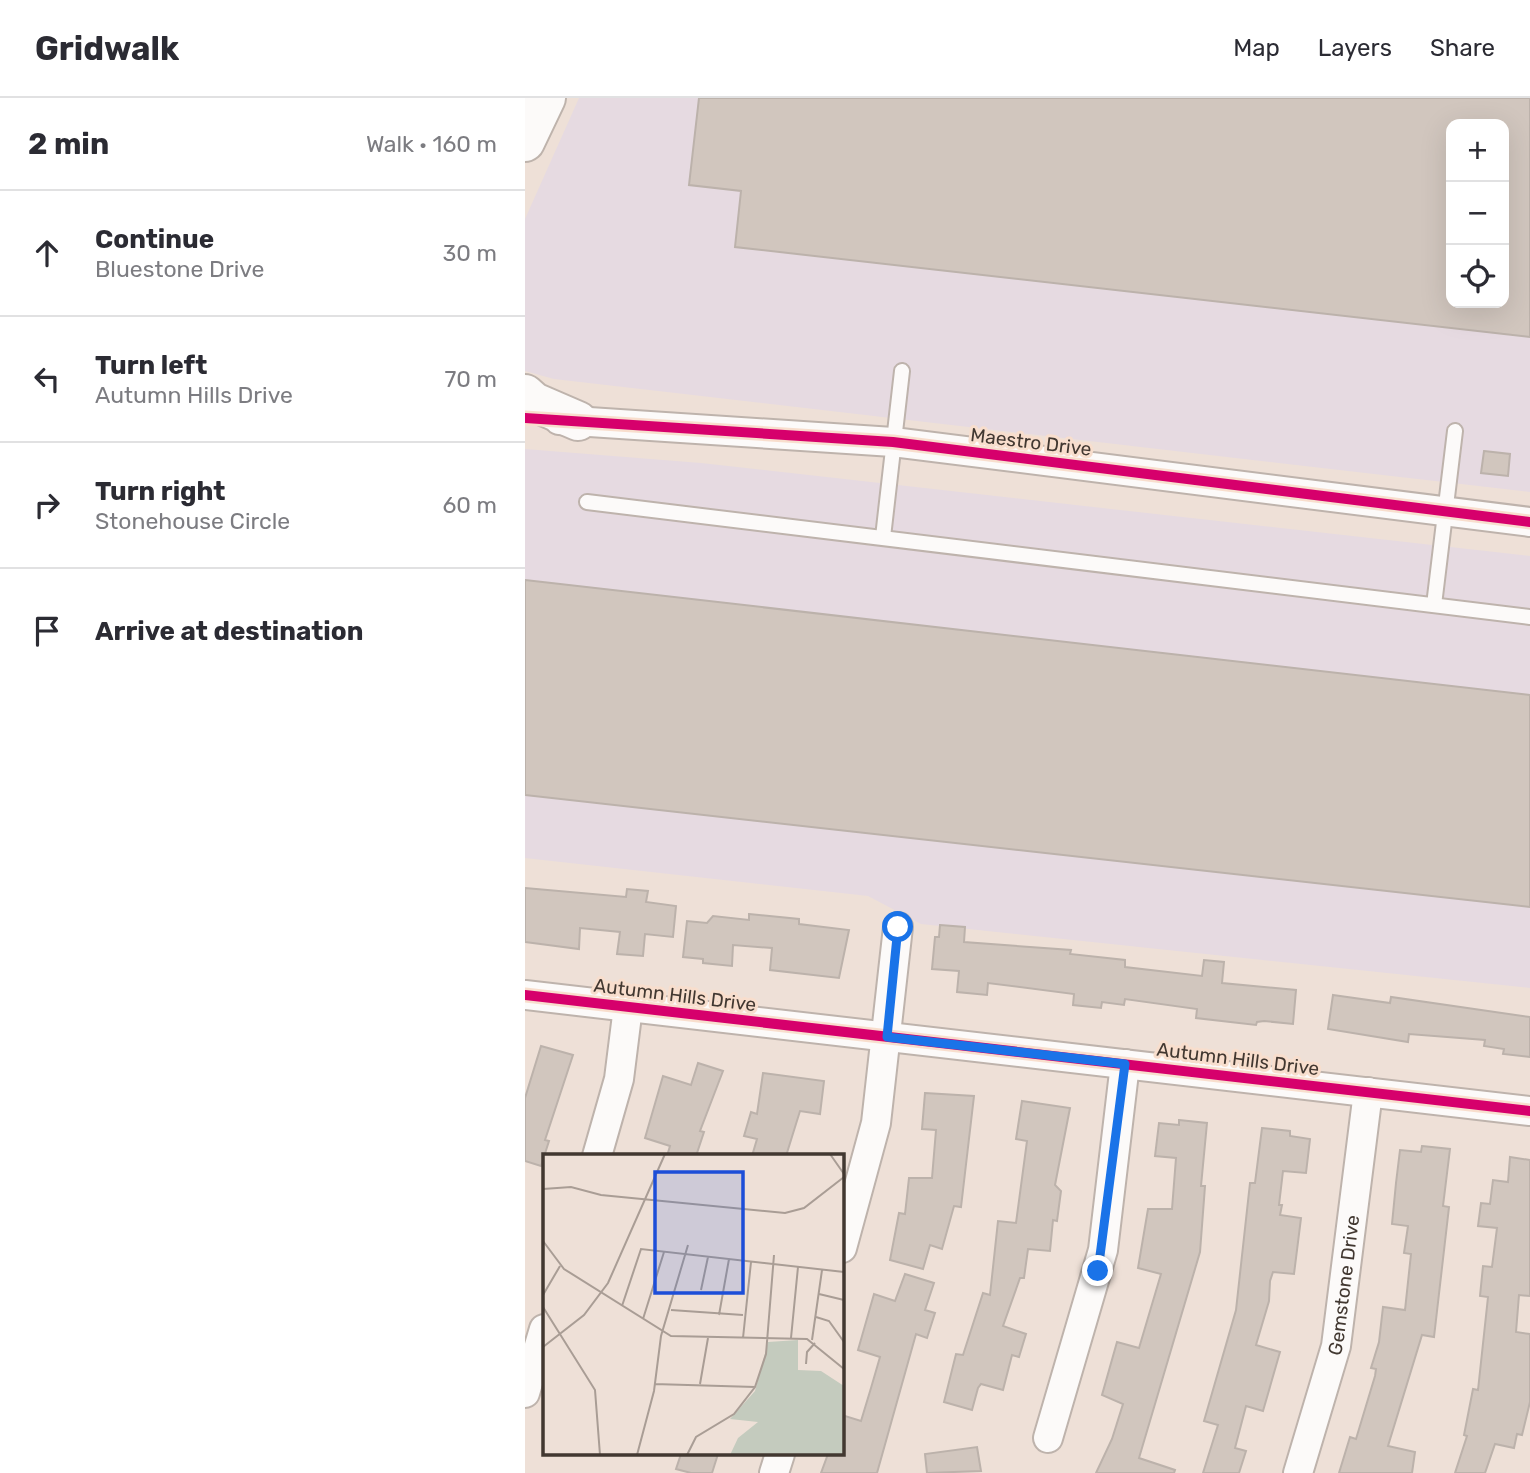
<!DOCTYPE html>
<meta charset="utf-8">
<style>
:root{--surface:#fff;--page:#f7f7f7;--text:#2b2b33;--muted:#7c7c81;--line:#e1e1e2}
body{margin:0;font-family:Rubik,sans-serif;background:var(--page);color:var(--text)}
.controls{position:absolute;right:21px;top:21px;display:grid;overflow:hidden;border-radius:14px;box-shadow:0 7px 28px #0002}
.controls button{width:63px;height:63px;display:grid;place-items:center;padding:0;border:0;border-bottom:2px solid var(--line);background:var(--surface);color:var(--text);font:35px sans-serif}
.stop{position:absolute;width:21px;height:21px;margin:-16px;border:5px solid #1a73e8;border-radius:50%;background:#fff}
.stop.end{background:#1a73e8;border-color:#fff;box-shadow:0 2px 7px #0008}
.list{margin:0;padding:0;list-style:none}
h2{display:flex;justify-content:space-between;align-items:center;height:91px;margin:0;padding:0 28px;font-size:30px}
h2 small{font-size:23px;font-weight:400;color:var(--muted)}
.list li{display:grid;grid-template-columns:46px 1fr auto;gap:21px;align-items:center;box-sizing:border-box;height:126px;padding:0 28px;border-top:2px solid var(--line)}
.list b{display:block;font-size:26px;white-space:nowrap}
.list p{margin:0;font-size:23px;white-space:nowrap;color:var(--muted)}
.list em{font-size:23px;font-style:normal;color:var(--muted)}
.icon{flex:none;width:38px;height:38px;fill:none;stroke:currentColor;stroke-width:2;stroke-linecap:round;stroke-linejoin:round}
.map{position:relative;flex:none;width:1005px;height:1375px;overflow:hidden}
header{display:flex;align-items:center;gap:42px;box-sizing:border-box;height:98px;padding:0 35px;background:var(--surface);border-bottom:2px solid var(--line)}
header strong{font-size:33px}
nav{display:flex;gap:38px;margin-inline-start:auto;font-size:24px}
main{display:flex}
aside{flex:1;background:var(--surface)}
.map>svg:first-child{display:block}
.industrial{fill:#e6dae1;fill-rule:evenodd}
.building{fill:#d1c6be;stroke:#bcb2ab;stroke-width:2;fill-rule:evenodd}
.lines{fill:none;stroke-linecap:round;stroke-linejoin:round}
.service-casing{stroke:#beb3ac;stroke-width:18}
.minor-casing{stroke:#beb3ac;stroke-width:32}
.secondary-casing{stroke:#beb3ac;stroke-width:42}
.service{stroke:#fcfaf9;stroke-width:14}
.minor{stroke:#fcfaf9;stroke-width:28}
.secondary{stroke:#fcfaf9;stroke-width:38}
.cycleway-casing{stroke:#f8decd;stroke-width:15}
.cycleway{stroke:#d6006c;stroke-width:10}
.route{stroke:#1a73e8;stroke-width:9}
.labels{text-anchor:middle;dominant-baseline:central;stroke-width:6;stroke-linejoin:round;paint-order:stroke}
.street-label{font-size:19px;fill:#423831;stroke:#f8decd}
.inset-road{fill:none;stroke:#a99d95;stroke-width:2}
.view{fill:#1d4ed8;fill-opacity:0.15;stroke:#1d4ed8;stroke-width:3.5}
.inset-edge{fill:none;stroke:#423831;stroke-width:3.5}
</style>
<header>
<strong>Gridwalk</strong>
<nav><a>Map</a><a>Layers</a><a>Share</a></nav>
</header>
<main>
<aside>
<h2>2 min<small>Walk · 160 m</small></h2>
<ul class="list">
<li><svg class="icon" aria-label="ahead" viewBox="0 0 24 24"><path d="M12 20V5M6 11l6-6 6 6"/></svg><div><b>Continue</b><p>Bluestone Drive</p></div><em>30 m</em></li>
<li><svg class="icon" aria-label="left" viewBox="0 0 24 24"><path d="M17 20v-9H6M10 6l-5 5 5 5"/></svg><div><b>Turn left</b><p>Autumn Hills Drive</p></div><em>70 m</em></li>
<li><svg class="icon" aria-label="right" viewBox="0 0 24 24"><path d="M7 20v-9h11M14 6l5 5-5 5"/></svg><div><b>Turn right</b><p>Stonehouse Circle</p></div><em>60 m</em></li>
<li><svg class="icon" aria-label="arrive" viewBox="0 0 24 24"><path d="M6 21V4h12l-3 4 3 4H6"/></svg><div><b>Arrive at destination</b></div></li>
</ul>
</aside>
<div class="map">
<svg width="1005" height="1375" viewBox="0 0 1005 1375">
<rect width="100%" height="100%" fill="#eee0d7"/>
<g class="industrial">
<path d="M54,0H1005V394L29,281L0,273V121ZM926,26H979V205H926Z"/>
<polygon points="0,351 176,365 1005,458 1005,890 396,826 343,798 0,760"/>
</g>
<g class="building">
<path d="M174,0H1005V239L210,149L216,93L164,87ZM926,26H979V205H926Z"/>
<polygon points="959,353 985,356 983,378 956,375"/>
<polygon points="0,482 1005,597 1005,809 0,697"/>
<polygon points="0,790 101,799 102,791 123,793 121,804 151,808 148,839 120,836 118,858 92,856 95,834 55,830 54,851 0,844"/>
<polygon points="224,816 274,821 274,826 324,832 314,880 245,872 247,850 208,847 207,868 178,865 178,861 158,859 162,823 182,825 188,818 224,822"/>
<polygon points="415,827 440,829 439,844 546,852 545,856 600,862 600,869 677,878 679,862 699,864 697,885 771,892 768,926 739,923 732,924 731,927 671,920 672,911 600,901 599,907 577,904 576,910 548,907 549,896 463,885 462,897 432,894 434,873 407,871 410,839 414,839"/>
<polygon points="808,897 865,905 866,899 1005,919 1005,959 978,956 979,951 959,948 960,942 884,936 883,944 803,931"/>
<polygon points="16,948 48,957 20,1042 24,1043 16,1068 0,1063 0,1000"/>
<polygon points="173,965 198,973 175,1033 179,1034 171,1058 142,1058 145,1048 120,1040 138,978 166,987"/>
<polygon points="238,975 299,983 295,1016 275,1013 261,1058 227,1058 232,1041 219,1038 226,1014 232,1016"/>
<polygon points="400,995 449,998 436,1109 429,1108 417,1151 405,1147 398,1171 365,1162 374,1115 380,1116 384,1080 407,1080 411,1032 397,1031"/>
<polygon points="497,1003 545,1010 530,1087 536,1093 532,1123 528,1122 525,1153 503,1151 499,1180 495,1180 478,1228 501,1236 494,1259 487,1257 478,1292 456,1286 453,1290 447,1312 419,1304 431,1256 438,1257 458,1195 465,1197 473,1123 491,1125 502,1043 491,1041"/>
<polygon points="654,1022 682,1025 676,1088 680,1088 675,1154 614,1360 650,1372 649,1375 571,1375 587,1341 598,1306 577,1297 592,1244 614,1250 636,1176 613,1170 623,1111 647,1111 651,1060 630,1058 634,1025 654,1027"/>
<polygon points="737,1030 765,1033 765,1038 785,1041 781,1075 758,1073 754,1107 757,1107 755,1117 776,1120 769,1176 748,1174 745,1183 744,1203 731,1247 755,1254 738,1313 721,1308 710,1350 721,1353 714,1375 678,1375 693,1327 679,1323 711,1212 725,1085 730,1085"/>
<polygon points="897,1048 925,1051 918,1108 924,1109 909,1239 897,1237 863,1348 890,1354 887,1375 814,1375 825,1339 831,1341 850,1278 851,1271 846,1270 854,1244 858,1209 880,1212 886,1156 879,1155 883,1128 867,1126 871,1085 875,1052 896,1054"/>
<polygon points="985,1059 1005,1062 1005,1198 994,1197 991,1234 1005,1236 1005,1304 997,1337 992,1336 989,1350 970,1346 960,1375 930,1375 942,1338 939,1337 948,1291 953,1292 963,1199 955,1198 958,1168 967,1169 972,1130 953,1128 956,1105 965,1106 968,1082 983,1084"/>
<polygon points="380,1176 409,1185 400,1212 410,1215 402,1240 391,1236 352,1375 296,1375 303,1356 317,1356 317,1317 336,1323 346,1290 355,1259 333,1252 349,1196 370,1203"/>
<polygon points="452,1349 456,1373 402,1375 400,1356"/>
<polygon points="156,1356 193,1356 187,1375 166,1375 151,1371"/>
</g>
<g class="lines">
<g class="service-casing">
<g id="service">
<polyline points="62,404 1005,519"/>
<polyline points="358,439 377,273"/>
<polyline points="909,507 930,333"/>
</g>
</g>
<g class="minor-casing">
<g id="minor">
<polyline points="34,322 368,344 1005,424"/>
<polyline points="0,897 1005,1013"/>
<polyline points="72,1058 94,981 103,909"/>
<polyline points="317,1150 351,1025 373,829"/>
<polyline points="0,1295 19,1231"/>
<polyline points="523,1340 578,1152 600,966"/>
<polyline points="249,1375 255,1356"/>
<path id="s1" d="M773,1375L811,1248L843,994"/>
</g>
</g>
<g class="secondary-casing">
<g id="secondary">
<polyline points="0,44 21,0"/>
<polyline points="0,296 9,304 53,323"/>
</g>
</g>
<use href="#service" class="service"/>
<use href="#minor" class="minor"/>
<use href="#secondary" class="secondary"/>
<g class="cycleway-casing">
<g id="cycleway">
<polyline points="0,320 368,344 1005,424"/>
<polyline points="0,897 1005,1013"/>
</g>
</g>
<use href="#cycleway" class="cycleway"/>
</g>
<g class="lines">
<polyline class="route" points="373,829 362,939 600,966 573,1173"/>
</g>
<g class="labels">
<g class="street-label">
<text transform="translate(506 344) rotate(7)">Maestro Drive</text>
<text transform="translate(150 897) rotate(7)">Autumn Hills Drive</text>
<text transform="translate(713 961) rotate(7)">Autumn Hills Drive</text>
<text stroke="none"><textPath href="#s1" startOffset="194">Gemstone Drive</textPath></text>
</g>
</g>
<g transform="translate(18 1056)">
<rect width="301" height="301" fill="#eee0d7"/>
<path d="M255,186V216L278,217L301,232V301H187L195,284L215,268L187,265L212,237L225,188Z" fill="#c4cbbe"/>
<path class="inset-road" d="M287,0L301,20M0,35L28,33L58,41L242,59L261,54L301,23M0,87L21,115L128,182L264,185L301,215M158,136L165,103M276,140L301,146M0,141L17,112M79,152L98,95L301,118M0,153L52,236L57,301M128,156L200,161M176,161L186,105M273,163L286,167L301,188M100,165L121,98M200,184L208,108M248,184L255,113M269,186L279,116M0,193L41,161L65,129L122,0M263,210L264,198L272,189M111,230L212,233M157,230L165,184M94,301L111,237L118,182L145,91M144,301L153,283L191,260L212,233L223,200L231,101"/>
<path class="view" d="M112,18H200V139H112Z"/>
<rect width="301" height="301" class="inset-edge"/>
</g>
</svg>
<div class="controls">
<button>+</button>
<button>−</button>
<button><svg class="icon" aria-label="locate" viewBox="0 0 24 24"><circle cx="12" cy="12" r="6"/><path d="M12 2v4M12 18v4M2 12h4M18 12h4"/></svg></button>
</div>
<div class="stop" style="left:373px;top:829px"></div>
<div class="stop end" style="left:573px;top:1173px"></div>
</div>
</main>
